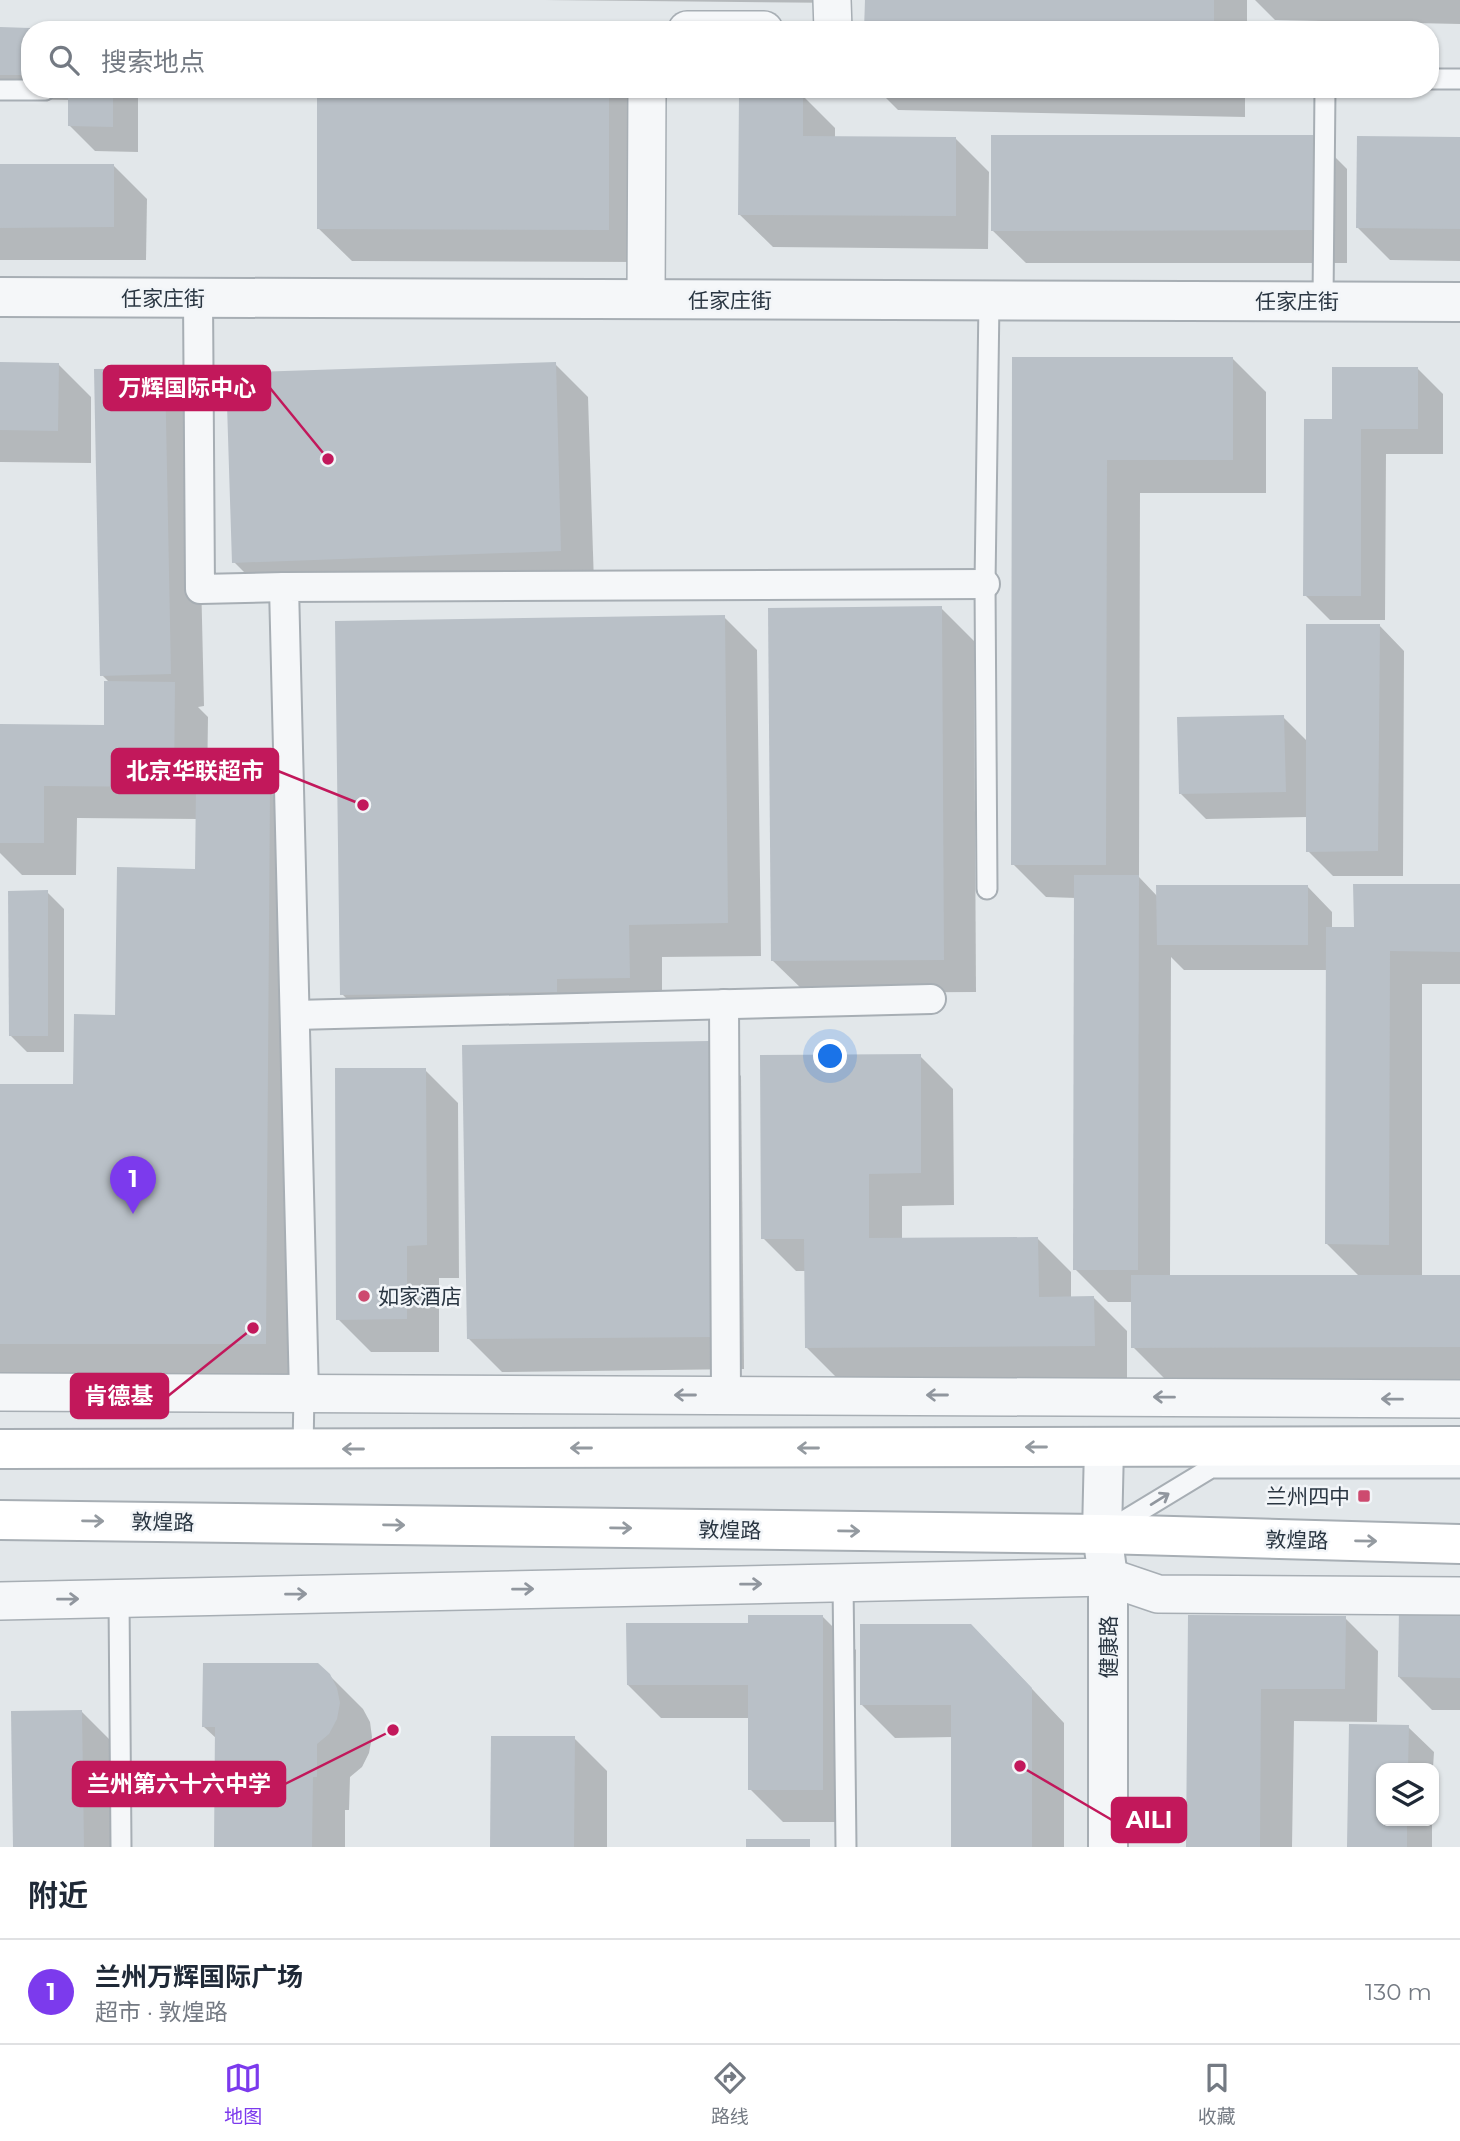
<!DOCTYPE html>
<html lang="zh">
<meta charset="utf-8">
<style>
:root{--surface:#fff;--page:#f6f6f7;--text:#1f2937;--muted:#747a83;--line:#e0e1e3;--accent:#7c3aed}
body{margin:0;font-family:Montserrat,"Noto Sans SC",sans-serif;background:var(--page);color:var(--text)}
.controls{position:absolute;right:21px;bottom:21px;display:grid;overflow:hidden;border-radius:14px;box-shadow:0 2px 5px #0004}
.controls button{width:63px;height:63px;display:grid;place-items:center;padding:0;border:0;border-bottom:2px solid var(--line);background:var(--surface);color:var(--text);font:35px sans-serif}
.you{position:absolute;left:831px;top:1057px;width:24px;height:24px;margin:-18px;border:5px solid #fff;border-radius:50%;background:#1a73e8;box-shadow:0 0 0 10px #1a73e833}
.badge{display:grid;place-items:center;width:46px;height:46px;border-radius:50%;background:var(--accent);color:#fff;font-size:23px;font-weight:700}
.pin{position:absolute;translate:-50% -58px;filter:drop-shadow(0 2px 4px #0008)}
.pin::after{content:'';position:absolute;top:37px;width:24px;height:21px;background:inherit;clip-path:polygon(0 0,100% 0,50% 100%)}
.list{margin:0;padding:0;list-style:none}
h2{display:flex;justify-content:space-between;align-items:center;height:91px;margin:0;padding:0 28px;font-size:30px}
h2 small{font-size:23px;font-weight:400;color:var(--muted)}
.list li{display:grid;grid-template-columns:46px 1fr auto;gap:21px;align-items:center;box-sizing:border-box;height:105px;padding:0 28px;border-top:2px solid var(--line)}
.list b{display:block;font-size:26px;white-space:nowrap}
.list p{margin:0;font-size:23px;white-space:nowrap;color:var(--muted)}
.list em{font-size:23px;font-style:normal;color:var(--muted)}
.icon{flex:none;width:38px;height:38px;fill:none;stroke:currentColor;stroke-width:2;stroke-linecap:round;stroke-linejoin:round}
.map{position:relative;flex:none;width:1460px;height:1847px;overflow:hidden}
.search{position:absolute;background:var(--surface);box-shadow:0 2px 5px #0004;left:21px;right:21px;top:21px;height:77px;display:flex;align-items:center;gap:18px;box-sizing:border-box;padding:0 24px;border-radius:28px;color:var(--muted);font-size:26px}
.sheet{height:196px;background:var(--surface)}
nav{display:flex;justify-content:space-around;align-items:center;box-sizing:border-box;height:98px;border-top:2px solid var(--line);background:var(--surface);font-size:19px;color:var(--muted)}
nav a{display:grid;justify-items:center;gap:4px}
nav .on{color:var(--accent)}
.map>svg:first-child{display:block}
.shadow{fill:#0003;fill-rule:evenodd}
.building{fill:#b9c0c7}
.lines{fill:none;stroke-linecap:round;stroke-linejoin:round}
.service-casing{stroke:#a7aeb4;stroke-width:23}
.pedestrian-casing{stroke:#a7aeb4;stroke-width:32}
.minor-casing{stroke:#a7aeb4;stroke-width:40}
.tertiary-casing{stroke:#a7aeb4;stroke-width:42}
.secondary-casing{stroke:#a7aeb4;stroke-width:42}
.service{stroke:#f5f7f9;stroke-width:19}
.pedestrian{stroke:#f5f7f9;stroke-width:28}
.minor{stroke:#f5f7f9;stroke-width:37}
.tertiary{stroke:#f5f7f9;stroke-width:38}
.secondary{stroke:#fff;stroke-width:38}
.oneway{stroke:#90969e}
.oneway2{stroke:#949aa0}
.poi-dot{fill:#cd4a6f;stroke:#f2f5f8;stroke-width:2.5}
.labels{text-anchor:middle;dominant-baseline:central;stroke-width:5;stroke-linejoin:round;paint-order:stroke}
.street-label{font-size:21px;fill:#2a3642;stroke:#f2f5f8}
.poi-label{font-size:21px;fill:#2a3642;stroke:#f2f5f8;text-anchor:start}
.leader{fill:none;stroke:#c2185b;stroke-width:2.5}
.callout-dot{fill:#c2185b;stroke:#f2f5f8;stroke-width:2.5}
.callout{fill:#c2185b;stroke:#c2185b;stroke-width:2.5}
.callout-label{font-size:23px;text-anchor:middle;font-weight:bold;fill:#fff}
</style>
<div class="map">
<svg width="1460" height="1847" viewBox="0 0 1460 1847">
<rect width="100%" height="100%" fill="#e2e7ea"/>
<g class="shadow">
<polygon points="544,0 847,0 847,3"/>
<polygon points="867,0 1247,0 1247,30 866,30"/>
<polygon points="1255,0 1460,0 1460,24 1275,20"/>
<polygon points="0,29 45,30 30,30 30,89 138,89 138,152 95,151 69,125 70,100 0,99"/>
<polygon points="319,89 642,89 641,262 352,261 318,228"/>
<polygon points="877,89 1245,89 1245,117 898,110"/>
<polygon points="802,95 835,128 835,138 956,139 989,172 988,249 773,247 739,214"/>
<polygon points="1314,136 1347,169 1347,263 1026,263 992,230"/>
<polygon points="1460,139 1460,261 1390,260 1357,227"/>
<polygon points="0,166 114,166 147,199 146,260 0,260"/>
<path d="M1014,359H1233L1266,392V493H1140L1139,877L1158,897L1307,886L1332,912V929H1355L1460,885V984H1422V1277H1460V1380H1166L1133,1347V1302H1108L1075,1269L1076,898L1046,897L1013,864ZM1171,957L1184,970H1328L1327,1244L1360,1277H1170Z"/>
<polygon points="0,363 58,364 91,397 91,463 0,462"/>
<polygon points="555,364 588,397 594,584 267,595 234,562"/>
<polygon points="1418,369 1443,394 1443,454 1386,454 1385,620 1330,620 1305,595 1334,421"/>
<polygon points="164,370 197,403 204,706 198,707 208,717 207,789 269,790 302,823 298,1376 0,1377 0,1086 74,1086 117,1017 197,870 198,819 77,818 76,875 22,875 0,853 0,726 106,727 110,683 102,675"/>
<polygon points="941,608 974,641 976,992 806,993 772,960"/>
<polygon points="724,617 757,650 761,956 662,957 662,1010 590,1012 589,1024 375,1027 342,994"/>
<polygon points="1379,625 1404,651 1403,876 1333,876 1308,851 1308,817 1206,819 1181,794 1283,717 1308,742"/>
<polygon points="47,892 64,909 64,1052 27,1052 10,1035"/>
<polygon points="708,1043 741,1076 744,1369 502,1372 469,1339"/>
<polygon points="920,1056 953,1089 954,1205 902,1206 902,1240 1038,1239 1071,1272 1071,1298 1094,1298 1127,1331 1127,1379 840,1381 807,1348 806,1271 796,1271 763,1238"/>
<polygon points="425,1070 458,1103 459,1278 439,1278 439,1352 371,1352 338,1319"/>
<polygon points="1460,1611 1460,1710 1432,1710 1399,1677"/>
<polygon points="823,1617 856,1650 855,1822 783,1822 750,1789 750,1718 661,1718 628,1685 750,1625"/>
<polygon points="1190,1617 1345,1618 1378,1651 1377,1722 1294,1721 1292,1847 1188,1847"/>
<polygon points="1004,1659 1064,1723 1064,1847 953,1847 953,1737 895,1738 862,1705"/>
<polygon points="329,1675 363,1709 370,1722 372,1737 369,1753 362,1767 350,1777 349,1810 345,1810 345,1847 216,1847 217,1739 204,1727"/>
<polygon points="82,1712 115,1745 116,1847 14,1847"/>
<polygon points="1351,1726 1408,1727 1434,1752 1433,1768 1381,1768 1381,1821 1432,1821 1432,1847 1349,1847"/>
<polygon points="574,1738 607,1771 607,1847 492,1847"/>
</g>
<g class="building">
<polygon points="865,0 1214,0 1214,30 864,30"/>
<polygon points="0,27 30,28 30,75 0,75"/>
<polygon points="68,89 113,89 113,127 68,126"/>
<polygon points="317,89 609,89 609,230 317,229"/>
<polygon points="739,93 803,93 803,136 956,137 956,216 738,215"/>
<polygon points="991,135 1314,135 1314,230 991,231"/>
<polygon points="1357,136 1460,137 1460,229 1356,228"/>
<polygon points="0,164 114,164 114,227 0,228"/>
<polygon points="1012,357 1233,357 1233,460 1107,460 1106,865 1011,865"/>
<polygon points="0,362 59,363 58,431 0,430"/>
<polygon points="556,362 561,551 232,563 226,373"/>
<polygon points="1332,367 1418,367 1418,429 1361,429 1361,596 1303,596 1304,419 1332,419"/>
<polygon points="165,368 171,674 100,676 94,369"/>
<polygon points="942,606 944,960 771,961 768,608"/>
<polygon points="725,615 728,923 629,925 630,978 557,979 557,992 340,995 335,621"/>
<polygon points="1306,624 1380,624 1378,851 1306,852"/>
<polygon points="104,681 175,682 174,787 44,786 44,843 0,843 0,724 104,725"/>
<polygon points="1284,715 1286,792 1179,794 1177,717"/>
<polygon points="196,787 270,788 266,1344 0,1344 0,1084 73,1084 74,1014 115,1015 117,867 195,869"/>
<polygon points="1074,875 1139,875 1138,1270 1073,1270"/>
<polygon points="1353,884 1460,884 1460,952 1390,951 1389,1245 1325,1244 1326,927 1354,927"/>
<polygon points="1156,885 1308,885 1308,945 1157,945"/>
<polygon points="48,890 48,1036 9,1036 8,891"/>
<polygon points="709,1041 712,1337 467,1339 462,1045"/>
<polygon points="921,1054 921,1173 869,1174 869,1238 1038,1237 1039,1297 1094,1296 1095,1346 805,1348 804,1239 761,1239 760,1055"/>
<polygon points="335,1068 426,1068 427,1245 407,1246 407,1319 336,1320"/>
<polygon points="1131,1275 1460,1275 1460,1347 1131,1348"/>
<polygon points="1399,1608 1460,1609 1460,1678 1398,1677"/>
<polygon points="748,1615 823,1615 823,1790 748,1790 748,1685 627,1685 626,1623 748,1623"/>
<polygon points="1188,1615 1346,1616 1345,1689 1261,1689 1260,1847 1186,1847"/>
<polygon points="860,1624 971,1624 1032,1688 1032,1847 951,1847 951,1705 860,1705"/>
<polygon points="203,1663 318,1663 330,1674 337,1688 340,1703 337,1719 329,1734 317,1744 317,1777 313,1777 312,1847 214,1847 215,1727 202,1727"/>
<polygon points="82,1710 84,1847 13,1847 11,1711"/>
<polygon points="1349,1724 1409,1725 1408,1768 1381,1768 1381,1821 1407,1821 1407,1847 1347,1847"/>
<polygon points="491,1736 575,1736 574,1847 490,1847"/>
<rect x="746" y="1839" width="64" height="8"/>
</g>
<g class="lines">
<g class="service-casing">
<g id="service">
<polyline points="1430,79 1460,79"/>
<polyline points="0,90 45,90"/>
<polyline points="1323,301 1325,89"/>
<polyline points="987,889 985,584 989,301"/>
<polyline points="303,1449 304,1393"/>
<polyline points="1112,1528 1211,1468 1460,1468"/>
<polyline points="843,1582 846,1847"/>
<polyline points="119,1598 121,1847"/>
</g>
</g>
<g class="pedestrian-casing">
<g id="pedestrian">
<polyline points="198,298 200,589 284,587"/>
<polyline points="724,1004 726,1395"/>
<polyline points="295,1015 931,999"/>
<polyline points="304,1393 284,587 985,584"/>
</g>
</g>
<g class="minor-casing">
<g id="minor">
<polyline points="832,0 833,30"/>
<polyline points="687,30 764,30"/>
<polyline points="646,299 647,89"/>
<polyline points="0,1392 1460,1399"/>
<polyline points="0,1601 1108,1577 1158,1594 1460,1596"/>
</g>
</g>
<g class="tertiary-casing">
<g id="tertiary">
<polyline points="0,297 1460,302"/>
<polyline points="1104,1447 1102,1534 1108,1577 1108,1847"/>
</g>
</g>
<g class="secondary-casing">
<g id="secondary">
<polyline points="0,1449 1460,1446"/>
<polyline points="0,1520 1102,1534 1460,1544"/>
</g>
</g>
<use href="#service" class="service"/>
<use href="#pedestrian" class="pedestrian"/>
<use href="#minor" class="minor"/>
<use href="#tertiary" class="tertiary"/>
<use href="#secondary" class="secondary"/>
</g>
<defs><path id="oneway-shaft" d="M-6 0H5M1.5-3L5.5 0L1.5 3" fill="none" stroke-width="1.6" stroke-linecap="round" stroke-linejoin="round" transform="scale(1.75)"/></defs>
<g class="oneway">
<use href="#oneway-shaft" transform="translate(685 1395) rotate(-180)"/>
<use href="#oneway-shaft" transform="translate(937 1395) rotate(-180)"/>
<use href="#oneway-shaft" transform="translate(1164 1397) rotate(-179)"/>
<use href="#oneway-shaft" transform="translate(1392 1399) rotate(-179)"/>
<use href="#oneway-shaft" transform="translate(1160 1499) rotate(-32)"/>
<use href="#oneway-shaft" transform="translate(751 1584) rotate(-1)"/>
<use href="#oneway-shaft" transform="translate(523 1589) rotate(-1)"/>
<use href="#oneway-shaft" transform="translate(296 1594) rotate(-1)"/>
<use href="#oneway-shaft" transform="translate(68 1599) rotate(-1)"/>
</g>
<g class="oneway2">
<use href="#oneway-shaft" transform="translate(1036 1447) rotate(180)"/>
<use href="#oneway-shaft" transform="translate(581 1448) rotate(180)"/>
<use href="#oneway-shaft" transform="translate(808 1448) rotate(180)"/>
<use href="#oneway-shaft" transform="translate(353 1449) rotate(180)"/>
<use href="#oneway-shaft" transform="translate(93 1521) rotate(1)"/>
<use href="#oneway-shaft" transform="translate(394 1525) rotate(1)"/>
<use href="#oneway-shaft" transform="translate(621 1528) rotate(1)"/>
<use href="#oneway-shaft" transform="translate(849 1531) rotate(1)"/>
<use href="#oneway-shaft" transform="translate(1366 1541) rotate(1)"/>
</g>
<g class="poi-dot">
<circle cx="364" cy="1296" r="7"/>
<rect x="1357" y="1489" width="14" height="14" rx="3.5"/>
</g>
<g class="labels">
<g class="street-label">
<text x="163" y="298">任家庄街</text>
<text x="730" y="300">任家庄街</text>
<text x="1297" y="301">任家庄街</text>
<text transform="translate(163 1522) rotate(1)">敦煌路</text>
<text transform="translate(730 1530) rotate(1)">敦煌路</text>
<text transform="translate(1297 1540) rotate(1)">敦煌路</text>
<text transform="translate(1108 1647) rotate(-90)">健康路</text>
</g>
<g class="poi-label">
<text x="378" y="1296">如家酒店</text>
<text x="1350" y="1496" text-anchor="end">兰州四中</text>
</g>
</g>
<path class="leader" d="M328 459L270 388M363 805L278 771M253 1328L168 1396M393 1730L285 1784M1020 1766L1112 1820"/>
<g class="callout-dot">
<circle cx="328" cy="459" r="7"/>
<circle cx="363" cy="805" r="7"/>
<circle cx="253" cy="1328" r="7"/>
<circle cx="393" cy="1730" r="7"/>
<circle cx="1020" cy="1766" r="7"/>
</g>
<g class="callout">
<rect x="104" y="366" width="166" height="44" rx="7"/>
<rect x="112" y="749" width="166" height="44" rx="7"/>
<rect x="71" y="1374" width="97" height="44" rx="7"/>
<rect x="73" y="1762" width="212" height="44" rx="7"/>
<rect x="1112" y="1798" width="74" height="44" rx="7"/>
</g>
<g class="callout-label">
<text x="187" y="396">万辉国际中心</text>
<text x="195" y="779">北京华联超市</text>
<text x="119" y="1404">肯德基</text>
<text x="179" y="1792">兰州第六十六中学</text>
<text x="1149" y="1828">AILI</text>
</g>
</svg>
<div class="controls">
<button><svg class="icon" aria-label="layers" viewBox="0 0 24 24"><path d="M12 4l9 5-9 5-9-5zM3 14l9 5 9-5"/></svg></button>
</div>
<div class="you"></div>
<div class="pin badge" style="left:133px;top:1214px">1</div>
<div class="search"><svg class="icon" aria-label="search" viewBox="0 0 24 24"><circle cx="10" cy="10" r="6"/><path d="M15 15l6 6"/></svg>搜索地点</div>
</div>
<section class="sheet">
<h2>附近<small></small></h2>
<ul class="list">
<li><span class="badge">1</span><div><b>兰州万辉国际广场</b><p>超市 · 敦煌路</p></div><em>130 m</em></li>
</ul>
</section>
<nav>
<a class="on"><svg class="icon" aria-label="map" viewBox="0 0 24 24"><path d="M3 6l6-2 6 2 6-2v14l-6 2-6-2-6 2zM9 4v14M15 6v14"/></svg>地图</a>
<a><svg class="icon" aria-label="directions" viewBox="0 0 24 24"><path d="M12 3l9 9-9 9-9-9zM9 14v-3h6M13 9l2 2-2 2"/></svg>路线</a>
<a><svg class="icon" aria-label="saved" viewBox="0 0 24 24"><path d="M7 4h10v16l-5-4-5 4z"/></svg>收藏</a>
</nav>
